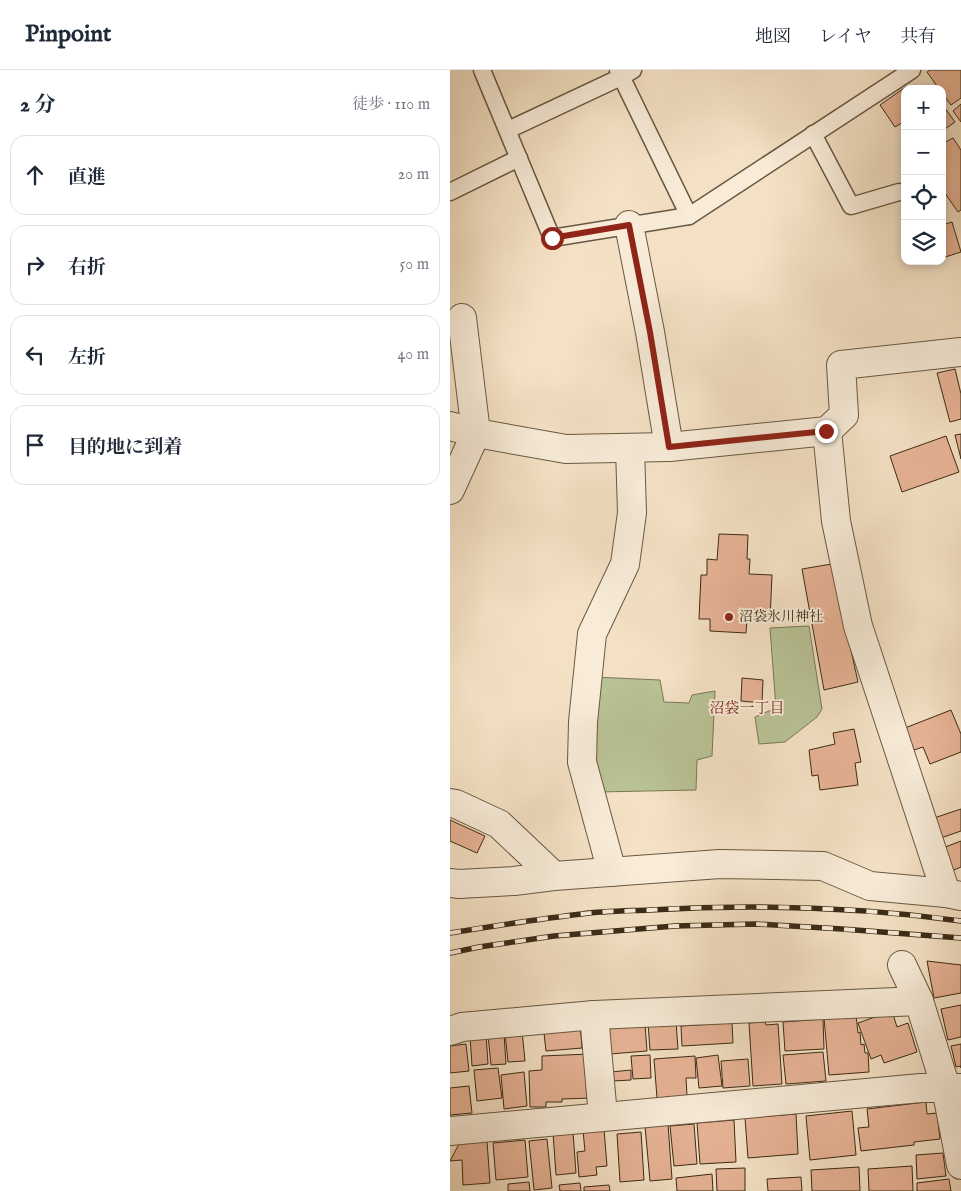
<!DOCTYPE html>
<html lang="ja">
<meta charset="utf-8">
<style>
:root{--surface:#fff;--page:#f2f2f3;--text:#1f2937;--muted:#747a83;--line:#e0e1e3}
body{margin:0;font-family:"IM FELL English","Noto Serif JP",serif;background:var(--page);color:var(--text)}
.controls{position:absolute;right:15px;top:15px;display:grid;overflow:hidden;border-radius:10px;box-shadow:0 2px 8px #0003}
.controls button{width:45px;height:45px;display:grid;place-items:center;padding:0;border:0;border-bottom:1px solid var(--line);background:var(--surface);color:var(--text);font:25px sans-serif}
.stop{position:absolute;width:15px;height:15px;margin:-11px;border:4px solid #8f2418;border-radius:50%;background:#fff}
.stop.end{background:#8f2418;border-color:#fff;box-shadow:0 1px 5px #0008}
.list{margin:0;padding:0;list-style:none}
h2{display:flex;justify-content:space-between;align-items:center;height:65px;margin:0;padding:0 20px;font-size:21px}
h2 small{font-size:16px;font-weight:400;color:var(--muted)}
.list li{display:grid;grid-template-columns:32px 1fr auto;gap:15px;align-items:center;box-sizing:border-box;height:80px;margin:0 10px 10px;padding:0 10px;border:1px solid var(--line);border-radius:15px}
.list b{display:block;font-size:19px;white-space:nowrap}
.list em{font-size:16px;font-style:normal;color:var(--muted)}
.icon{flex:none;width:28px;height:28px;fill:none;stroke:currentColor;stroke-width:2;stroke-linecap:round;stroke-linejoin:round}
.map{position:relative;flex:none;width:511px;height:1121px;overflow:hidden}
header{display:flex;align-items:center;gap:30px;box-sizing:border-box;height:70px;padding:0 25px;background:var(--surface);border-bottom:1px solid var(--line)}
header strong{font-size:24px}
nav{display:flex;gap:28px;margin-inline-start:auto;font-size:18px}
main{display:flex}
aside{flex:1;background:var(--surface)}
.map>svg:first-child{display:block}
.green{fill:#b9c396;stroke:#7a7755}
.building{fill:#e7b396;stroke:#3b2b14}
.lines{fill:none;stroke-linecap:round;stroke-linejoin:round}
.service-casing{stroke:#695840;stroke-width:19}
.minor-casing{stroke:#695840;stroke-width:30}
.service{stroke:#f8ecd9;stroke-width:16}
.minor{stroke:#f8ecd9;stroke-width:28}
.rail-casing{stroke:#3b2b14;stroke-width:5.5}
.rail{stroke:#f8ecd9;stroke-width:4;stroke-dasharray:11;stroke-linecap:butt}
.route{stroke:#8f2418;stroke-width:6}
.poi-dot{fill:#8f2418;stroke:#f8ecd9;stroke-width:2}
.labels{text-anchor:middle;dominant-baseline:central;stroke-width:4;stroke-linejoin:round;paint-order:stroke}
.poi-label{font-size:14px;fill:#3b2b14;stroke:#f8ecd9;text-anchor:start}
.neighbourhood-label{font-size:15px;fill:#7a1f14;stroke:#f8ecd9}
</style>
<header>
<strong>Pinpoint</strong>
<nav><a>地図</a><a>レイヤ</a><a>共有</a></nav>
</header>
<main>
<aside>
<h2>2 分<small>徒歩 · 110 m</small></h2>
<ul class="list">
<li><svg class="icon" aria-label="ahead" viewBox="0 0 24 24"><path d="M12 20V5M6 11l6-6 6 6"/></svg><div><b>直進</b></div><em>20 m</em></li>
<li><svg class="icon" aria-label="right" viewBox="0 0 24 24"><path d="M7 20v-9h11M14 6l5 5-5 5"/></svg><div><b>右折</b></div><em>50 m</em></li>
<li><svg class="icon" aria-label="left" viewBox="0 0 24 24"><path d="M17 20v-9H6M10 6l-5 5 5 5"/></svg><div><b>左折</b></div><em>40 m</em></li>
<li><svg class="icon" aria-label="arrive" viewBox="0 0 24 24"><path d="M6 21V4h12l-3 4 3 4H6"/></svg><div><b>目的地に到着</b></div></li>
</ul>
</aside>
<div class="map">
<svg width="511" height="1121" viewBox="0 0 511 1121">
<rect width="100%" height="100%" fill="#f4e1c5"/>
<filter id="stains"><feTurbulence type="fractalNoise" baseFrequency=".004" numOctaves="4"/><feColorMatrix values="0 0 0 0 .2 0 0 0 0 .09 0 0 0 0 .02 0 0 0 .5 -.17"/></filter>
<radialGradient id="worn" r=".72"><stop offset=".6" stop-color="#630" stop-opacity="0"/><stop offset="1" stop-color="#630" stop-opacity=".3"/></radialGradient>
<g class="green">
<polygon points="359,556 372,639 367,647 335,672 309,674 305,647 326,638 320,558"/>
<polygon points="143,607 210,610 214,632 239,633 242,625 265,621 262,686 247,690 246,720 148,722 138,693"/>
</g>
<g class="building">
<polygon points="480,0 511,0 511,28 501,35 492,23 492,19 489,19 477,2"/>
<polygon points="457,16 459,19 455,19 455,51 445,57 430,35"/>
<polygon points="492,34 505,52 492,61"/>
<polygon points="511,34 511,52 503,41"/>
<polygon points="503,68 511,80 511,140 508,142 492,119 492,74"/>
<polygon points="502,152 511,182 492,188 492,155"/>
<polygon points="505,299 511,324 511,349 500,352 487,303"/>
<polygon points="511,364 511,389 505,365"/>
<polygon points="496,366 509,402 452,422 440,386"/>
<polygon points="269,464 298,465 297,489 300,489 299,504 322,505 320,550 297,549 296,563 260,561 260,549 249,549 251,505 257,505 257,489 267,490"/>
<polygon points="382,494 408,612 374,620 352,499"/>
<polygon points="292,608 313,610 312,633 291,631"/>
<polygon points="501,640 511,664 511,682 480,694 473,677 464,680 455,658"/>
<polygon points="404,659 411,692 405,693 408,715 370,720 368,705 362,706 359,680 385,674 383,663"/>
<polygon points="511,739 511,761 488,769 481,749"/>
<polygon points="0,750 35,766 27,783 0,771"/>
<polygon points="511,771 511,797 499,802 490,779"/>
<polygon points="477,891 511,895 511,923 484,928"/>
<polygon points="511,935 511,967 498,970 491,939"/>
<polygon points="442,941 447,957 458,953 467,982 434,993 431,985 421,989 408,953"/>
<polygon points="406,945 408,963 410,962 411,975 414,974 415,983 418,983 419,1002 379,1005 374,948"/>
<polygon points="373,949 374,979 335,981 333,952"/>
<polygon points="130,951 132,978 96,981 93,954"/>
<polygon points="226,951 228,979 200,980 198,953"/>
<polygon points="315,952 316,955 328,954 332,1014 303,1016 299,953"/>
<polygon points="282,953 283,973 232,976 231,956"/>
<polygon points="195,954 197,981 160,984 158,957"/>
<polygon points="72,961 75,991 58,992 55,963"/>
<polygon points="36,964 38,994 22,996 20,966"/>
<polygon points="54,964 56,994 41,995 38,965"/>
<polygon points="16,974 19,1001 0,1003 0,976"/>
<polygon points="511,974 511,998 511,996 506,997 501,976"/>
<polygon points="373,982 376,1011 336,1014 333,985"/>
<polygon points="140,984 141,1028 112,1029 112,1032 96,1032 96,1037 80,1037 79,1001 92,1000 92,986"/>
<polygon points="200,985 201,1008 183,1009 181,986"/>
<polygon points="268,985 272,1016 249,1018 246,988"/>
<polygon points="245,986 246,1008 236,1008 237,1026 207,1028 204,989"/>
<polygon points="298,989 300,1016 273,1018 271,991"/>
<polygon points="48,998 52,1028 27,1031 24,1000"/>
<polygon points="181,1000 181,1010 162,1011 161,1002"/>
<polygon points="74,1002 77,1036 54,1039 51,1005"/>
<polygon points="19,1016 22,1043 0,1045 0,1018"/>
<polygon points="476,1032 477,1044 487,1043 490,1069 464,1072 464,1075 411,1081 408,1058 419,1057 417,1039"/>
<polygon points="402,1041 406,1085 360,1090 356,1046"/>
<polygon points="346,1044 348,1084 298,1088 295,1048"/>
<polygon points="284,1050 286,1092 250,1094 247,1053"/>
<polygon points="218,1054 222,1109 200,1111 195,1056"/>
<polygon points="244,1054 247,1094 224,1096 220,1056"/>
<polygon points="154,1059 157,1096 146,1097 147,1105 129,1107 127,1082 135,1081 133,1061"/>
<polygon points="123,1062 126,1103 106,1105 103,1063"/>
<polygon points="191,1062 194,1110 170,1112 167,1064"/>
<polygon points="97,1069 102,1118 84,1120 79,1071"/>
<polygon points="75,1070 78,1107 46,1110 43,1073"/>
<polygon points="37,1071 40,1113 13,1115 12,1090 0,1091 9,1074"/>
<polygon points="493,1083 496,1106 467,1109 466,1085"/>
<polygon points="462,1096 463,1121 419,1121 418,1099"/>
<polygon points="409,1097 410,1121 362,1121 361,1100"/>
<polygon points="295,1098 295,1121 267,1121 266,1099"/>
<polygon points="262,1104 263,1121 227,1121 226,1108"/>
<polygon points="351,1107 352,1121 318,1121 317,1109"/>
<polygon points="499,1109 501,1121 467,1121 467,1113"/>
<polygon points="79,1112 80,1121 58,1121 58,1114"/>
<polygon points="130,1113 131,1121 110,1121 109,1115"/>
<polygon points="159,1115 160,1121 134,1121 134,1117"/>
</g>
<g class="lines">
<g class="service-casing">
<g id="service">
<polyline points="32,0 102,168 239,146 462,0"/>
<polyline points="168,0 239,146"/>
<polyline points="58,60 171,7 183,0"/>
<polyline points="363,64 401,136 449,122"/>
<polyline points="0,122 69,88"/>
</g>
</g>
<g class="minor-casing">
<g id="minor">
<polyline points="179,155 200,262 219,377"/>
<polyline points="0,356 26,363 116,379 219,377 377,361 394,345 391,295 511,282"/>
<polyline points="377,361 386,451 408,556 496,823"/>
<polyline points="0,420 26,363 12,248"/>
<polyline points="0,733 6,734 49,754 104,806"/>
<polyline points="162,802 132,692 133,652 142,564 175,494 182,443 180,378"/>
<polyline points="0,813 9,814 64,811 104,806 270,794 373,796 420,816 496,823 511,826"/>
<polyline points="452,895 469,931 496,1018 511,1095"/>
<polyline points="144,945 153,1046"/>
<polyline points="0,961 12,957 144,945 469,931"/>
<polyline points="0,1061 471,1018 511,1018"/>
</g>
</g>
<use href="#service" class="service"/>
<use href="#minor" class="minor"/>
<g class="rail-casing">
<g id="rail">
<path d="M0,863C44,856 88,849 132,844C154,841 177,841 200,840C304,834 408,837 511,851"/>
<polyline points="0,883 29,877 104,866 225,856 306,854 392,859 511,868"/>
</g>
</g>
<use href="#rail" class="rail"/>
</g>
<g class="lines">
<polyline class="route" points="102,168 179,155 200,262 219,377 376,361"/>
</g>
<circle class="poi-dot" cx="279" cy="547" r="5"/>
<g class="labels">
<g class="poi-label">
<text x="289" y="547">沼袋氷川神社</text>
</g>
<g class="neighbourhood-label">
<text x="297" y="638">沼袋一丁目</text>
</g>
</g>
<rect width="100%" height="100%" filter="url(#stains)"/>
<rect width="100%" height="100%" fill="url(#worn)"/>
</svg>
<div class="controls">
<button>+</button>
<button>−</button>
<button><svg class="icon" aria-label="locate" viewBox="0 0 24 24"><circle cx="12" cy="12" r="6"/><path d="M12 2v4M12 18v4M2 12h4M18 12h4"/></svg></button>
<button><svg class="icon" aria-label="layers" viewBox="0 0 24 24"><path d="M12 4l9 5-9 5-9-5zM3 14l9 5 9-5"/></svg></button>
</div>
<div class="stop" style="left:102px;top:168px"></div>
<div class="stop end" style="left:376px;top:361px"></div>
</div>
</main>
